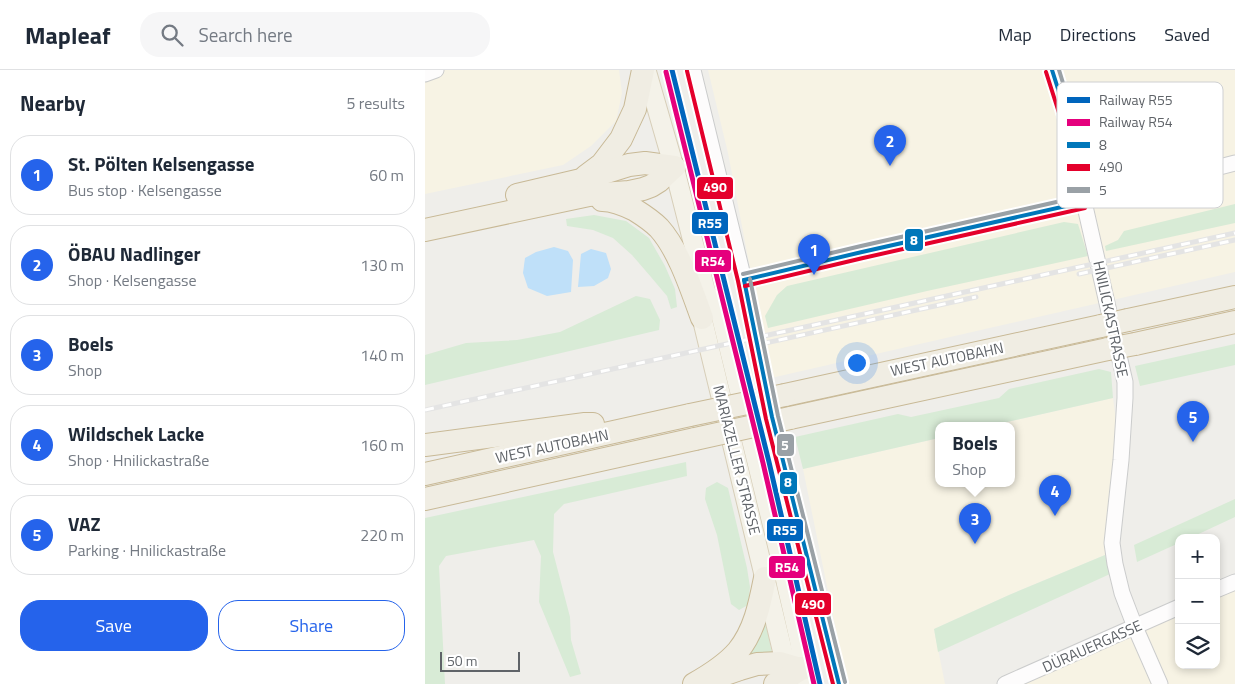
<!DOCTYPE html>
<meta charset="utf-8">
<style>
:root{--surface:#fff;--page:#f6f6f7;--text:#1f2937;--muted:#747a83;--line:#e0e1e3;--accent:#2563eb}
body{margin:0;font-family:"Titillium Web",sans-serif;background:var(--page);color:var(--text)}
.controls{position:absolute;right:15px;bottom:15px;display:grid;overflow:hidden;border-radius:10px;box-shadow:0 2px 8px #0003}
.controls button{width:45px;height:45px;display:grid;place-items:center;padding:0;border:0;border-bottom:1px solid var(--line);background:var(--surface);color:var(--text);font:25px sans-serif}
.scale{position:absolute;left:15px;bottom:12px;width:80px;box-sizing:border-box;padding-left:5px;border:2px solid #5f6368;border-top:0;font-size:14px;line-height:18px;white-space:nowrap;color:#5f6368;-webkit-text-stroke:4px #fff;paint-order:stroke}
.you{position:absolute;left:431px;top:292px;width:18px;height:18px;margin:-12px;border:4px solid #fff;border-radius:50%;background:#1a73e8;box-shadow:0 0 0 8px #1a73e833}
.badge{display:grid;place-items:center;width:32px;height:32px;border-radius:50%;background:var(--accent);color:#fff;font-size:16px;font-weight:700}
.pin{position:absolute;translate:-50% -41px;filter:drop-shadow(0 1px 2px #0008)}
.pin::after{content:'';position:absolute;top:26px;width:18px;height:15px;background:inherit;clip-path:polygon(0 0,100% 0,50% 100%)}
.popup{position:absolute;left:510px;top:352px;width:80px;height:65px;box-sizing:border-box;display:grid;place-content:center;border-radius:10px;background:var(--surface);filter:drop-shadow(0 1px 4px #0005);font-size:16px;white-space:nowrap;color:var(--muted)}
.popup b{font-size:19px;color:var(--text)}
.popup::after{content:'';position:absolute;left:50%;top:100%;margin-left:-10px;border:10px solid transparent;border-top-color:var(--surface)}
.list{margin:0;padding:0;list-style:none}
h2{display:flex;justify-content:space-between;align-items:center;height:65px;margin:0;padding:0 20px;font-size:21px}
h2 small{font-size:16px;font-weight:400;color:var(--muted)}
.list li{display:grid;grid-template-columns:32px 1fr auto;gap:15px;align-items:center;box-sizing:border-box;height:80px;margin:0 10px 10px;padding:0 10px;border:1px solid var(--line);border-radius:20px}
.list b{display:block;font-size:19px;white-space:nowrap}
.list p{margin:0;font-size:16px;white-space:nowrap;color:var(--muted)}
.list em{font-size:16px;font-style:normal;color:var(--muted)}
.actions{display:flex;gap:10px;padding:15px 20px}
.actions a{flex:1;padding:11px 0;border:1px solid var(--accent);border-radius:20px;text-align:center;font-size:18px;color:var(--accent)}
.actions .main{background:var(--accent);color:#fff}
.icon{flex:none;width:28px;height:28px;fill:none;stroke:currentColor;stroke-width:2;stroke-linecap:round;stroke-linejoin:round}
.map{position:relative;flex:none;width:810px;height:614px;overflow:hidden}
header{display:flex;align-items:center;gap:30px;box-sizing:border-box;height:70px;padding:0 25px;background:var(--surface);border-bottom:1px solid var(--line)}
header strong{font-size:24px}
nav{display:flex;gap:28px;margin-inline-start:auto;font-size:18px}
.search{width:350px;height:45px;background:var(--page);display:flex;align-items:center;gap:12px;box-sizing:border-box;padding:0 18px;border-radius:20px;color:var(--muted);font-size:19px}
main{display:flex}
aside{flex:1;background:var(--surface)}
.map>svg:first-child{display:block}
.commercial{fill:#f7f3e4}
.green{fill:#d8ebd6}
.water{fill:#bfe0f9}
.lines{fill:none;stroke-linecap:round;stroke-linejoin:round}
.minor-casing{stroke:#cbcccc;stroke-width:17}
.major-casing{stroke:#d7ceb8;stroke-width:21}
.highway-casing{stroke:#c8b996;stroke-width:24}
.minor{stroke:#fdfcfc;stroke-width:15}
.major{stroke:#f4f2e9;stroke-width:19}
.highway{stroke:#f0ede3;stroke-width:22}
.rail-casing{stroke:#e4e4e4;stroke-width:5}
.rail{stroke:#fff;stroke-width:3;stroke-dasharray:9;stroke-linecap:butt}
.highway-bridge-casing{stroke:#c8b996;stroke-width:24;stroke-linecap:butt}
.highway-bridge{stroke:#f0ede3;stroke-width:22}
.bus-1-casing{stroke:#fff;stroke-width:8}
.bus-2-casing{stroke:#fff;stroke-width:8}
.bus-3-casing{stroke:#fff;stroke-width:8}
.bus-1{stroke:#0077ba;stroke-width:4}
.bus-2{stroke:#e4002b;stroke-width:4}
.bus-3{stroke:#9aa1a6;stroke-width:4}
.rail-1-casing{stroke:#fff;stroke-width:9}
.rail-2-casing{stroke:#fff;stroke-width:9}
.rail-1{stroke:#0065bd;stroke-width:5}
.rail-2{stroke:#e5007d;stroke-width:5}
.labels{text-anchor:middle;dominant-baseline:central;stroke-width:4.5;stroke-linejoin:round;paint-order:stroke}
.street-label{font-size:15px;fill:#5f6368;stroke:#fff}
.key{fill:#fff;stroke:#cfd0d2;stroke-width:1}
.key-label{font-size:14px;fill:#5f6368}
.line-badge{stroke:#fff;stroke-width:2}
.badge-label{font-size:14px;text-anchor:middle;font-weight:bold;fill:#fff}
</style>
<header>
<strong>Mapleaf</strong>
<div class="search"><svg class="icon" aria-label="search" viewBox="0 0 24 24"><circle cx="10" cy="10" r="6"/><path d="M15 15l6 6"/></svg>Search here</div>
<nav><a>Map</a><a>Directions</a><a>Saved</a></nav>
</header>
<main>
<aside>
<h2>Nearby<small>5 results</small></h2>
<ul class="list">
<li><span class="badge">1</span><div><b>St. Pölten Kelsengasse</b><p>Bus stop · Kelsengasse</p></div><em>60 m</em></li>
<li><span class="badge">2</span><div><b>ÖBAU Nadlinger</b><p>Shop · Kelsengasse</p></div><em>130 m</em></li>
<li><span class="badge">3</span><div><b>Boels</b><p>Shop</p></div><em>140 m</em></li>
<li><span class="badge">4</span><div><b>Wildschek Lacke</b><p>Shop · Hnilickastraße</p></div><em>160 m</em></li>
<li><span class="badge">5</span><div><b>VAZ</b><p>Parking · Hnilickastraße</p></div><em>220 m</em></li>
</ul>
<div class="actions"><a class="main">Save</a><a>Share</a></div>
</aside>
<div class="map">
<svg width="810" height="614" viewBox="0 0 810 614">
<rect width="100%" height="100%" fill="#efeeea"/>
<g class="commercial">
<polygon points="0,0 194,0 197,23 191,51 166,76 138,95 0,124"/>
<polygon points="283,0 810,0 810,202 346,308 303,83"/>
<polygon points="688,328 691,351 680,485 584,525 509,559 520,614 422,614 378,399 514,368 514,413 586,413 586,355 569,355"/>
<polygon points="810,519 810,614 594,614 754,544 754,595 791,595 791,527"/>
</g>
<g class="green">
<polygon points="810,134 810,153 681,181 680,176 693,170 699,161"/>
<polygon points="169,145 201,151 224,168 240,196 250,219 252,237 246,239 242,226 226,207 207,185 188,168 168,160 142,156 141,149"/>
<polygon points="639,152 653,154 663,186 502,221 343,258 340,246 352,225 362,216"/>
<polygon points="211,226 225,229 235,250 234,260 0,315 0,285 41,273 92,270 135,262"/>
<polygon points="810,274 810,295 715,316 710,296"/>
<polygon points="674,299 686,302 688,328 569,355 514,355 514,368 378,399 370,367 473,344 486,347 574,328 584,319"/>
<polygon points="261,392 262,406 139,434 129,444 128,482 145,547 146,570 156,604 145,607 114,532 116,486 109,470 21,486 14,496 20,614 0,614 0,448"/>
<polygon points="292,412 303,418 322,498 325,517 323,535 314,540 306,534 292,465 280,429 281,418"/>
<polygon points="810,429 810,447 765,468 754,468 754,473 712,492 709,475"/>
<polygon points="680,485 685,504 513,582 509,559 584,525"/>
<polygon points="339,545 348,588 314,587"/>
</g>
<g class="water">
<polygon points="129,177 143,181 148,190 146,222 122,226 103,218 98,203 100,188 111,182"/>
<polygon points="166,179 181,183 186,199 183,208 169,216 153,217 156,184"/>
</g>
<g class="lines">
<g class="minor-casing">
<g id="minor">
<polyline points="268,0 319,210 347,347 414,614"/>
<polyline points="627,0 642,46 651,81 659,132 700,312 700,328 696,390 687,473 690,494 697,523 710,557 735,614"/>
<polyline points="0,4 11,0"/>
<polyline points="319,210 437,182 659,132 810,93"/>
<polyline points="791,520 810,512"/>
<polyline points="580,614 754,537"/>
</g>
</g>
<g class="major-casing">
<g id="major">
<polyline points="221,0 249,97 281,223 277,248 364,608"/>
<polyline points="281,223 295,241 356,490 374,568 382,614"/>
</g>
</g>
<g class="highway-casing">
<g id="highway">
<polyline points="161,106 177,94 196,69 210,39 218,0"/>
<polyline points="92,125 156,110 204,95 220,93 249,97"/>
<path d="M177,130C188,130 200,135 210,140C218,145 227,151 234,158C254,180 267,221 277,248"/>
<polyline points="0,160 164,125 204,122 218,119 226,116 234,111 249,97"/>
<polyline points="703,250 810,227"/>
<polyline points="710,274 810,252"/>
<polyline points="360,325 676,256"/>
<polyline points="365,348 683,279"/>
<polyline points="0,375 160,354 168,354"/>
<polyline points="0,404 265,345"/>
<polyline points="0,429 270,369"/>
<polyline points="289,608 315,599 332,594 355,593 372,598 379,598"/>
<path d="M269,614C285,605 301,595 313,581C330,560 335,533 340,508"/>
<path d="M350,614C362,610 368,602 379,598"/>
</g>
</g>
<use href="#minor" class="minor"/>
<use href="#major" class="major"/>
<use href="#highway" class="highway"/>
<g class="rail-casing">
<g id="rail">
<polyline points="654,204 810,170"/>
<polyline points="336,274 551,227"/>
<polyline points="0,340 810,163"/>
</g>
</g>
<use href="#rail" class="rail"/>
<g class="highway-bridge-casing">
<g id="highway-bridge">
<polyline points="676,256 703,250"/>
<polyline points="683,279 710,274"/>
<polyline points="265,345 360,325"/>
<polyline points="270,369 365,348"/>
</g>
</g>
<use href="#highway-bridge" class="highway-bridge"/>
<g class="bus-1-casing">
<g id="bus-1">
<polyline points="627,0 647,63 654,96 659,132"/>
<polyline points="319,210 347,347 414,614"/>
<polyline points="319,210 437,182 659,132"/>
</g>
</g>
<g class="bus-2-casing">
<g id="bus-2">
<polyline points="262,1 313,211 341,349 408,614"/>
<polyline points="621,2 641,65 648,97 653,133"/>
<polyline points="320,216 438,188 660,138"/>
</g>
</g>
<g class="bus-3-casing">
<g id="bus-3">
<polyline points="634,0 653,62 660,95 665,131"/>
<polyline points="318,204 436,176 658,126"/>
<polyline points="325,209 353,346 420,612"/>
</g>
</g>
<use href="#bus-1" class="bus-1"/>
<use href="#bus-2" class="bus-2"/>
<use href="#bus-3" class="bus-3"/>
<g class="rail-1-casing">
<polyline id="rail-1" points="247,0 344,392 395,614"/>
</g>
<g class="rail-2-casing">
<polyline id="rail-2" points="241,2 338,393 389,614"/>
</g>
<use href="#rail-1" class="rail-1"/>
<use href="#rail-2" class="rail-2"/>
</g>
<g class="labels">
<g class="street-label">
<text transform="translate(686 249) rotate(78)">HNILICKASTRASSE</text>
<text transform="translate(522 289) rotate(-12)">WEST AUTOBAHN</text>
<text transform="translate(127 376) rotate(-12)">WEST AUTOBAHN</text>
<text transform="translate(312 390) rotate(76)">MARIAZELLER STRASSE</text>
<text transform="translate(667 576) rotate(-24)">DÜRAUERGASSE</text>
</g>
</g>
<rect x="632" y="12" width="166" height="126" rx="8" class="key"/>
<rect x="642" y="27" width="23" height="6" fill="#0065bd"/>
<rect x="642" y="49" width="23" height="7" fill="#e5007d"/>
<rect x="642" y="72" width="23" height="6" fill="#0077ba"/>
<rect x="642" y="94" width="23" height="7" fill="#e4002b"/>
<rect x="642" y="117" width="23" height="6" fill="#9aa1a6"/>
<g class="key-label">
<text x="674" y="35">Railway R55</text>
<text x="674" y="57">Railway R54</text>
<text x="674" y="80">8</text>
<text x="674" y="102">490</text>
<text x="674" y="125">5</text>
</g>
<g class="line-badge">
<rect x="271" y="106" width="38" height="24" rx="5" fill="#e4002b"/>
<rect x="266" y="141" width="38" height="24" rx="5" fill="#0065bd"/>
<rect x="479" y="158" width="20" height="24" rx="5" fill="#0077ba"/>
<rect x="269" y="179" width="38" height="24" rx="5" fill="#e5007d"/>
<rect x="351" y="363" width="19" height="24" rx="5" fill="#9aa1a6"/>
<rect x="354" y="401" width="19" height="24" rx="5" fill="#0077ba"/>
<rect x="341" y="448" width="38" height="24" rx="5" fill="#0065bd"/>
<rect x="343" y="485" width="38" height="24" rx="5" fill="#e5007d"/>
<rect x="369" y="522" width="38" height="24" rx="5" fill="#e4002b"/>
</g>
<g class="badge-label">
<text x="290" y="122">490</text>
<text x="285" y="158">R55</text>
<text x="489" y="175">8</text>
<text x="288" y="196">R54</text>
<text x="360" y="380">5</text>
<text x="363" y="417">8</text>
<text x="360" y="465">R55</text>
<text x="362" y="502">R54</text>
<text x="388" y="539">490</text>
</g>
</svg>
<div class="controls">
<button>+</button>
<button>−</button>
<button><svg class="icon" aria-label="layers" viewBox="0 0 24 24"><path d="M12 4l9 5-9 5-9-5zM3 14l9 5 9-5"/></svg></button>
</div>
<div class="scale">50 m</div>
<div class="you"></div>
<div class="pin badge" style="left:389px;top:205px">1</div>
<div class="pin badge" style="left:465px;top:96px">2</div>
<div class="pin badge" style="left:550px;top:474px">3</div>
<div class="popup"><b>Boels</b>Shop</div>
<div class="pin badge" style="left:630px;top:446px">4</div>
<div class="pin badge" style="left:768px;top:372px">5</div>
</div>
</main>
